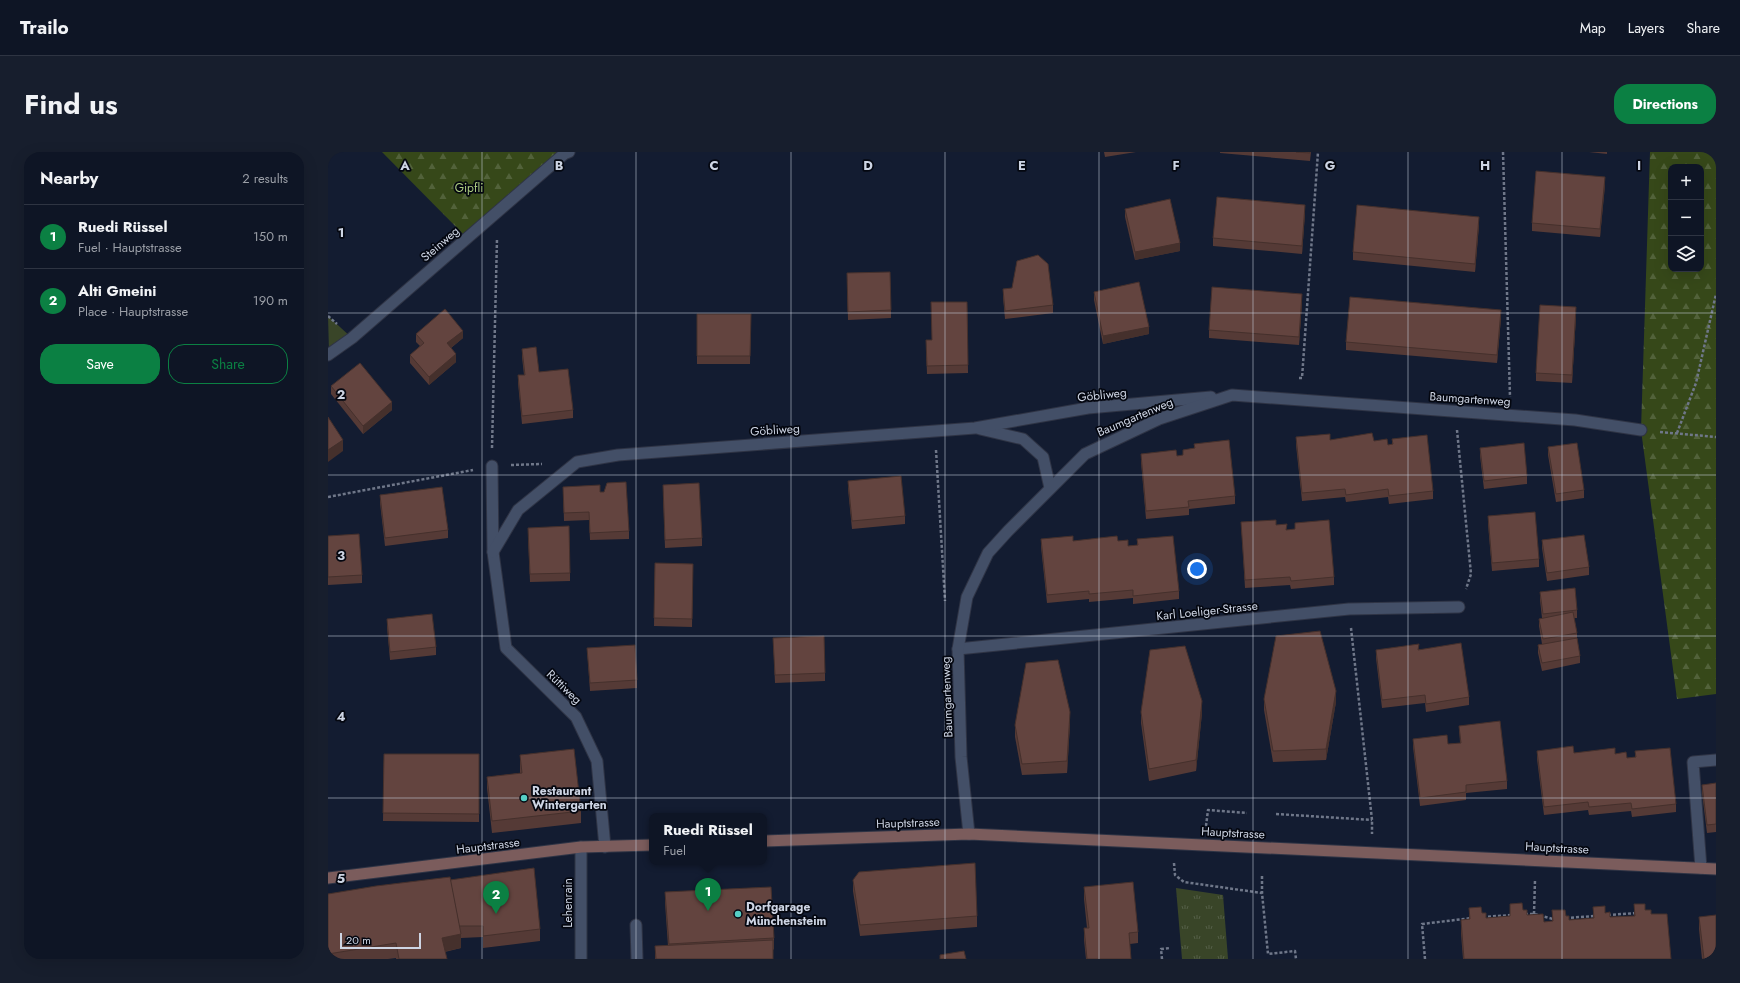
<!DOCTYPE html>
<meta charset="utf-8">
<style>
:root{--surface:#0e1525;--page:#171e2d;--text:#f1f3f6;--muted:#9b9fa7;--line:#2e3442;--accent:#0b8043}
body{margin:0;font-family:Jost,sans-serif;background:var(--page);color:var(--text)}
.controls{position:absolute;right:12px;top:12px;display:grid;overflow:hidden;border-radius:8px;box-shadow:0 4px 16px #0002}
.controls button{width:36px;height:36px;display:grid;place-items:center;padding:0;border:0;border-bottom:1px solid var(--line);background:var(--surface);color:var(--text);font:20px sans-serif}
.scale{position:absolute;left:12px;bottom:10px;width:81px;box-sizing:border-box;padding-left:4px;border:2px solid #ced5e4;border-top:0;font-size:11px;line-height:14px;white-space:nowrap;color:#ced5e4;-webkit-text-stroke:3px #040710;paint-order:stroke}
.you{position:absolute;left:869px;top:417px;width:14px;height:14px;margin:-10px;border:3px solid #fff;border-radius:50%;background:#1a73e8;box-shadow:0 0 0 6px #1a73e833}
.badge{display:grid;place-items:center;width:26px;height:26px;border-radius:50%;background:var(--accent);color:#fff;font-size:13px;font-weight:700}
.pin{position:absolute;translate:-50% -33px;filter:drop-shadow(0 1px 2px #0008)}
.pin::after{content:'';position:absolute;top:21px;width:14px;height:12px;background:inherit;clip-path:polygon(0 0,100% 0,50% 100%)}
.popup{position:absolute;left:321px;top:661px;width:118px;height:52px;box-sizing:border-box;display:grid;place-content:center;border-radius:8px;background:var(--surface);filter:drop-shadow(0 1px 3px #0005);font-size:13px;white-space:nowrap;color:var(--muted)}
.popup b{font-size:15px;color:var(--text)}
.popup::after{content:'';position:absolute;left:50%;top:100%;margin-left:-8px;border:8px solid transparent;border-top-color:var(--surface)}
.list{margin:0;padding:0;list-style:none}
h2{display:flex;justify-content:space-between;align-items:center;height:52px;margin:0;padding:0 16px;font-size:17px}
h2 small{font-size:13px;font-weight:400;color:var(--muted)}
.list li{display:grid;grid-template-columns:26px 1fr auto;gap:12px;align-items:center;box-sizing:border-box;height:64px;padding:0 16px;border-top:1px solid var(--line)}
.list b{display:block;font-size:15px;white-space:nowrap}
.list p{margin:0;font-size:13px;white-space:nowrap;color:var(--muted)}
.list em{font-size:13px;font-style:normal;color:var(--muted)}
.actions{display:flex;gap:8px;padding:12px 16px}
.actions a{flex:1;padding:9px 0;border:1px solid var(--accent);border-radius:16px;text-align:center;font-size:14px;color:var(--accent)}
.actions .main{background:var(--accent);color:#fff}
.icon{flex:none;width:22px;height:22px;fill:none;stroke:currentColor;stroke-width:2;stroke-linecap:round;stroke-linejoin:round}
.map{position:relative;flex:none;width:1388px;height:807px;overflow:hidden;border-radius:16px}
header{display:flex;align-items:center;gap:24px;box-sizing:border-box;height:56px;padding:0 20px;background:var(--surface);border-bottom:1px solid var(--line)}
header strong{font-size:19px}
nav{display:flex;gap:22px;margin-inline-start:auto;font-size:14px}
.intro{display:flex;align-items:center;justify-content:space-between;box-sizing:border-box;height:96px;padding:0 24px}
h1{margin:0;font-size:28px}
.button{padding:10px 18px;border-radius:16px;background:var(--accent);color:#fff;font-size:14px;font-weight:700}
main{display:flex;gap:24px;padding:0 24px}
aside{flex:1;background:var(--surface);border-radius:16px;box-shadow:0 4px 16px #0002}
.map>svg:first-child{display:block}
.green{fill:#394528}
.forest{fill:url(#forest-firs);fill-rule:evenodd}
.park{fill:url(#park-tufts)}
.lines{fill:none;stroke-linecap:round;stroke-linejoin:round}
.service-casing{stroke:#2f3445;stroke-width:13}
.minor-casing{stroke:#2f3445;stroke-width:13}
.secondary-casing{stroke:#2f3445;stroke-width:13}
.path{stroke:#6f7789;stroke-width:2.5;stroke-dasharray:3 2;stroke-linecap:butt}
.service{stroke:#434f67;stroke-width:11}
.minor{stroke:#434f67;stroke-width:11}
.secondary{stroke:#7b5c5c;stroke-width:11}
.wall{fill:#553a36}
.shaded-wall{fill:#45302c}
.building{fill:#63443f;stroke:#45302c}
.grid{fill:none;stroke:#ced5e4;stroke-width:1;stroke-opacity:0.55}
.poi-dot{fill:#56cec4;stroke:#040710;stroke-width:1.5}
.labels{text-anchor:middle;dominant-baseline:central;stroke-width:3.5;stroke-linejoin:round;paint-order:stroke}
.park-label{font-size:12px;fill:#accb80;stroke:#040710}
.street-label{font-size:12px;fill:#ced5e4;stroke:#040710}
.poi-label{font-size:12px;font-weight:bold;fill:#ced5e4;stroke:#040710;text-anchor:start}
.grid-label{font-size:13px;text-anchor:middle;font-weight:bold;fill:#ced5e4;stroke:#040710;stroke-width:3.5;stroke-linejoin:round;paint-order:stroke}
</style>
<header>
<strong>Trailo</strong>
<nav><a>Map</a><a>Layers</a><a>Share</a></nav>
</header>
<div class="intro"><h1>Find us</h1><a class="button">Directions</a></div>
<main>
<aside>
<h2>Nearby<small>2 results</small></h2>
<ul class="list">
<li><span class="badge">1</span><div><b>Ruedi Rüssel</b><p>Fuel · Hauptstrasse</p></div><em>150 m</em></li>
<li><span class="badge">2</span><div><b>Alti Gmeini</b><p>Place · Hauptstrasse</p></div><em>190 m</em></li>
</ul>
<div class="actions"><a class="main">Save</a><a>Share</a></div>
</aside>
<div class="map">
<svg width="1388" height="807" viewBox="0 0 1388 807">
<defs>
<pattern id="forest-firs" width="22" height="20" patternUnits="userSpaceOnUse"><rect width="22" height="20" fill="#364819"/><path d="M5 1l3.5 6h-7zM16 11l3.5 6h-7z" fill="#52623a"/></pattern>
<pattern id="park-tufts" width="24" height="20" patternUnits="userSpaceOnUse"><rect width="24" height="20" fill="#394528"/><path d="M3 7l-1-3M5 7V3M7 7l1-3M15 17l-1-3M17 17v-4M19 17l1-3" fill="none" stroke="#545f47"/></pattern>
</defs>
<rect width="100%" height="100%" fill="#131c31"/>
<polygon class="green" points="0,164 24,186 1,202"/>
<g class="forest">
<polygon points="54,0 237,0 139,86"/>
<path d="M1322,0H1388V542L1349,547L1313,278ZM1343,15H1373V117H1343Z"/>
</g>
<polygon class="park" points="848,736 895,743 900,807 854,807"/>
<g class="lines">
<g class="service-casing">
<g id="service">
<polyline points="1373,716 1365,610 1388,608"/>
<polyline points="308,773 309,807"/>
</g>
</g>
<g class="minor-casing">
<g id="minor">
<polyline points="0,203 24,186 236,2 241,0"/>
<polyline points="652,277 695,287 715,305 722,336"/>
<polyline points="164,314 165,400 178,496 248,565 269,609 277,695"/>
<polyline points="165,400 190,358 249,310 290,303 647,276 760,256 883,245"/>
<polyline points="630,497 1021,457 1131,455"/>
<polyline points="641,682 633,605 630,497 639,445 660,401 680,379 757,302 831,267 904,243 1247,268 1313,278"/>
<polyline points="253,807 253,695"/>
</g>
</g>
<g class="secondary-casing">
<g id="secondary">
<polyline points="436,689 641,682 1388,717"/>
<polyline points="0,726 253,695 324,693"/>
</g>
</g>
<g class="path">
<polyline points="1175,0 1182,245"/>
<polyline points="0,164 9,172"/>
<polyline points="971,226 974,226 990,0"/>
<polyline points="1129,278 1143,422 1138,437"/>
<polyline points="1332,280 1388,285"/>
<polyline points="1349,281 1368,231 1388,142"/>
<polyline points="164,296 169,87"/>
<polyline points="608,298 617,449"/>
<polyline points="183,313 214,312"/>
<polyline points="0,345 145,318"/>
<polyline points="1023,476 1044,668 1044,682"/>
<polyline points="948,662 1044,668"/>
<polyline points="878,674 880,658 919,661"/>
<polyline points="846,711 847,723 856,730 934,741 940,802 967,799 968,807"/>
<polyline points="934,724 934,741"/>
<polyline points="1197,762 1206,762 1225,767"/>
<polyline points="1206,762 1207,728"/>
<polyline points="1280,763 1309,761"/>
<polyline points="1155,765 1184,763"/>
<polyline points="1238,766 1267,764"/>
<polyline points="834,807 833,797 842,796"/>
<polyline points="1097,807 1094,772 1144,766"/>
</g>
<use href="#service" class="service"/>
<use href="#minor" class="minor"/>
<use href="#secondary" class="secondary"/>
</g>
<g class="wall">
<polygon points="776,0 808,0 777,5"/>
<polygon points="892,0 983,0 982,9 892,1"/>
<polygon points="1261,0 1279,0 1279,2"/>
<polygon points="1277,33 1272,85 1204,79 1204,71"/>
<polygon points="797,57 852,99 807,108 797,65"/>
<polygon points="977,61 974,102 885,94 885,86"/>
<polygon points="1151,73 1147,120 1025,108 1025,100"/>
<polygon points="519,129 563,158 563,166 520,168"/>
<polygon points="675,137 725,153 725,161 677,167 675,145"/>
<polygon points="766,140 821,182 775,192 766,148"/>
<polygon points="639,150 640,221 599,222 598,196 604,188"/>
<polygon points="974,150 971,193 881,186 881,178"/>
<polygon points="369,162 423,162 422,212 369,212"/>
<polygon points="1248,163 1244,231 1208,229 1208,221"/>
<polygon points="1173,166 1169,211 1018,198 1018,190"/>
<polygon points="88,182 135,186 123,196 128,210 101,233 82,211 82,203 92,194 88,190"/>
<polygon points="194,197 211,220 245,258 245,266 194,272 190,231 190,223 196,223 194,205"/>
<polygon points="3,234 64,258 35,282 3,242"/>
<polygon points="968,285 1002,288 1046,289 1060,293 1064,292 1064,287 1105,339 1105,347 1061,352 1060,345 1018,350 1017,345 974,349 968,293"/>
<polygon points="866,292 907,344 907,352 861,357 861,363 818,367 813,310 813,302 849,304 855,304 855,298 866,296"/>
<polygon points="1220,295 1256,338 1256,346 1228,350 1220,303"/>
<polygon points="1152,296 1199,324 1199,332 1156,337 1152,304"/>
<polygon points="520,329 577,364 577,372 524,377 520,337"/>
<polygon points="235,335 272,340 301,379 301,387 262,388 261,368 236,369"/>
<polygon points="335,341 374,386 374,394 337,396"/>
<polygon points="52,343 120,378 120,386 57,394 52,351"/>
<polygon points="1160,364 1211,407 1211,415 1164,419 1160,372"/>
<polygon points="913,370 948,373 959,378 1006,425 1006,433 963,437 962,433 917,436"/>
<polygon points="0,384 34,423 34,431 0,433"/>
<polygon points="200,384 242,421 242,429 202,430"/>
<polygon points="713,387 745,389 790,389 800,394 809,393 809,387 851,439 851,447 805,452 805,446 761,450 761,447 719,451 713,395"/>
<polygon points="1214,388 1261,415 1261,423 1219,429 1214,396"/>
<polygon points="327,411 365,412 364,475 326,474"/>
<polygon points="1212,440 1249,458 1249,466 1246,466 1249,481 1249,486 1252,504 1252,511 1214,519 1210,501 1210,493 1214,492 1211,474 1211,467 1214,466 1212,448"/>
<polygon points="59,467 108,495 108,503 62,508 59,475"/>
<polygon points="445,486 497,521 497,529 447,531"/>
<polygon points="259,496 309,528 309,536 262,539"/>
<polygon points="1091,497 1141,545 1141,553 1098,560 1097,551 1054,556 1048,506 1048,498"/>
<polygon points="936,547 1008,550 998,608 945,610 936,558"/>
<polygon points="813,560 874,561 868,619 821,629 813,571"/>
<polygon points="742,572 739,621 694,623 687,585 687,573"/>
<polygon points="1131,574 1179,629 1179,637 1138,641 1138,648 1092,654 1085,595 1085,587 1120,592 1132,591"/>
<polygon points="1209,599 1246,601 1287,602 1299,606 1307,605 1307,599 1348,652 1348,660 1304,665 1303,659 1261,663 1260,658 1216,663 1209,607"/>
<polygon points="56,602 151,602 151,670 55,669"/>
<polygon points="192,603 253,659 253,671 164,681 159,636 159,625 192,621"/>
<polygon points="1388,631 1388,680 1379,681 1374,641 1374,633"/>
<polygon points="122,728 212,777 212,789 155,796 155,785 133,786 133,796 117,800 119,807 68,807 68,806 60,807 0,807 0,742"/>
<polygon points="525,728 649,764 649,775 532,784 525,739"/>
<polygon points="756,735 810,780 810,791 802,792 803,807 758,807 756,788 756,776 759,776 756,747"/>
<polygon points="337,740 446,786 446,797 445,798 445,807 327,807 327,794 340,794 337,751"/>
<polygon points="1182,752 1195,758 1199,763 1216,770 1224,769 1224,758 1238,764 1241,768 1265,766 1265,755 1277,761 1282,765 1306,764 1306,752 1317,758 1323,762 1343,807 1135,807 1133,782 1133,768 1141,767 1141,756 1154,761 1158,766 1182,764"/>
<polygon points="1371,765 1388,807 1374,807 1371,777"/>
</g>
<g class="shaded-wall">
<polygon points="1277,25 1277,33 1272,85 1272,77"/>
<polygon points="977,53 977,61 974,102 974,94"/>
<polygon points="1151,65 1151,73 1147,120 1147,112"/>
<polygon points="852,91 852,99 807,108 807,100"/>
<polygon points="974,142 974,150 971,193 971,185"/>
<polygon points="1248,155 1248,163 1244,231 1244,223"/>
<polygon points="1173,158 1173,166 1169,211 1169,203"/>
<polygon points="821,175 821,182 775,192 775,184"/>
<polygon points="135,179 135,186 119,199 119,191"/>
<polygon points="128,202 128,210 101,233 101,225"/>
<polygon points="64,250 64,258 35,282 35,274"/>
<polygon points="15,288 15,299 0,310 0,298"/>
<polygon points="1008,539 1008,550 998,608 998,597"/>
<polygon points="874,549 874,561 868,619 868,608"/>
<polygon points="742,560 742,572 739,621 739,609"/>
<polygon points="133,782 133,796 114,800 114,786"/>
</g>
<g class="building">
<polygon points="968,0 982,0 982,1"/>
<polygon points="1208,19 1277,25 1272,77 1204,71"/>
<polygon points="889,45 977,53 974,94 885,86"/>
<polygon points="842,47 852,91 807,100 797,57"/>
<polygon points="1029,53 1151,65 1147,112 1025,100"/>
<polygon points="710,103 720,112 725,153 677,159 675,137 684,136 689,109"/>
<polygon points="562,120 563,158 520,160 519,121"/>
<polygon points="811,130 821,175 775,184 766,140"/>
<polygon points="884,135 974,142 971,185 881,178"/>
<polygon points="1022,145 1173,158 1169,203 1018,190"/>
<polygon points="603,150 639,150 640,213 599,214 598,188 604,188"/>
<polygon points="1212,153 1248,155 1244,223 1208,221"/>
<polygon points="117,157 135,179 119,191 128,202 101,225 82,203 96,191 88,182"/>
<polygon points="369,162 423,162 422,204 369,204"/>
<polygon points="208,195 211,220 240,217 245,258 194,264 190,223 197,223 194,197"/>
<polygon points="32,211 64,250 35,274 3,234"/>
<polygon points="0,265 15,288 0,298"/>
<polygon points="1044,281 1046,289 1059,287 1060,293 1065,292 1064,287 1099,283 1105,339 1061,344 1060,337 1018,343 1017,337 974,341 968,285 1002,282 1002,288"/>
<polygon points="901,288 907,344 860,349 861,355 818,359 813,302 848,298 849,304 855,303 855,298 867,296 866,292"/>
<polygon points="1196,291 1199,324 1156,329 1152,296"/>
<polygon points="1249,291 1256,338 1228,342 1220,295"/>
<polygon points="573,324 577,364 524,369 520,329"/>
<polygon points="298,330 301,379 262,381 261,360 236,361 235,335 272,333 272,340 276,340 279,331"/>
<polygon points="371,331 374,386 337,388 335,333"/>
<polygon points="114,335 120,378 57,386 52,343"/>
<polygon points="1207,360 1211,407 1164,411 1160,364"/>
<polygon points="948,368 948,373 959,372 958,378 967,377 967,371 1001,368 1006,425 963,429 962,425 917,428 913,370"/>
<polygon points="241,374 242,421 202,422 200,376"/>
<polygon points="31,382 34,423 0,425 0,384"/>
<polygon points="1256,383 1261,415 1219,421 1214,388"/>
<polygon points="745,384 745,389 789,384 790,389 800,388 800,394 810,393 809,387 845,384 851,439 805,444 805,438 761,442 761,439 719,443 713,387"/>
<polygon points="327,411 365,412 364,467 326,466"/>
<polygon points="1247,436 1249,458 1215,462 1212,440"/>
<polygon points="1245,460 1249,481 1215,487 1211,467"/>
<polygon points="104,462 108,495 62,500 59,467"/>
<polygon points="992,479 1008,539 998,597 945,599 936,547 948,484"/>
<polygon points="496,484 497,521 447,523 445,486"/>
<polygon points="1249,486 1252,504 1214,511 1210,493"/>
<polygon points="1133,491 1141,545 1098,552 1097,543 1054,548 1048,498 1091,492 1090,498"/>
<polygon points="307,493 309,528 262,531 259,496"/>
<polygon points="857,494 874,549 868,608 821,617 813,560 822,498"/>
<polygon points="730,508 742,560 739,609 694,612 687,573 698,511"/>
<polygon points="1172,569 1179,629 1138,633 1138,640 1092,646 1085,587 1119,583 1120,592 1133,591 1131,574"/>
<polygon points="1245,594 1246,601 1287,596 1287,602 1298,600 1299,606 1308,605 1307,599 1342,596 1348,652 1304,657 1303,651 1261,655 1260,650 1216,655 1209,599"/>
<polygon points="246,597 253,659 164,669 159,625 194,621 192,603"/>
<polygon points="56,602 151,602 151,662 55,661"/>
<polygon points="1388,631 1388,672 1379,673 1374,633"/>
<polygon points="647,711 649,764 532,773 525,728 531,720"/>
<polygon points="206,716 212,777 155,784 155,774 131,774 122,728"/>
<polygon points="122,725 133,782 114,786 119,807 71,807 68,791 0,802 0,742 48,734"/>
<polygon points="805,730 810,780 801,781 803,807 759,807 756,776 761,776 756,735"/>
<polygon points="443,735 446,786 341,792 337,740"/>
<polygon points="1194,751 1195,758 1199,758 1199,763 1215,762 1216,770 1225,769 1224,758 1237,758 1238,764 1241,764 1241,768 1266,766 1265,755 1277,754 1277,761 1282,760 1282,765 1307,764 1306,752 1317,752 1317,758 1323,758 1323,762 1339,762 1343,807 1136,807 1133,768 1142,767 1141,756 1153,755 1154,761 1158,761 1158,766 1182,764 1182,752"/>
<polygon points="1388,763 1388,807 1376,807 1371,765"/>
<polygon points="445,788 445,807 328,807 327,794"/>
<polygon points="636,799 638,807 612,807 612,803"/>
</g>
<path class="grid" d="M154,0V807M308,0V807M463,0V807M617,0V807M771,0V807M925,0V807M1080,0V807M1234,0V807M0,161H1388M0,323H1388M0,484H1388M0,646H1388"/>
<g class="poi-dot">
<circle cx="196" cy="646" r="4"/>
<circle cx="410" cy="762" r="4"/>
</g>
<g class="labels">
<g class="park-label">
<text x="141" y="36">Gipfli</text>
</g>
<g class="street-label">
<text transform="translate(112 92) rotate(-41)">Steinweg</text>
<text transform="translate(774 243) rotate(-6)">Göbliweg</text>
<text transform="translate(1142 247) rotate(4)">Baumgartenweg</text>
<text transform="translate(807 265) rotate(-23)">Baumgartenweg</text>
<text transform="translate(447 278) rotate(-4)">Göbliweg</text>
<text transform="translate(879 459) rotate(-6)">Karl Loeliger-Strasse</text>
<text transform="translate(236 535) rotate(44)">Rüttiweg</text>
<text transform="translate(619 545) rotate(-92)">Baumgartenweg</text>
<text transform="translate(580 671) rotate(-2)">Hauptstrasse</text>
<text transform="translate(905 681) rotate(3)">Hauptstrasse</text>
<text transform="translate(160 694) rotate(-7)">Hauptstrasse</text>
<text transform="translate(1229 696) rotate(3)">Hauptstrasse</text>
<text transform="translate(240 751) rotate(-90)">Lehenrain</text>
</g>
<g class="poi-label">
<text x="204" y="639">Restaurant<tspan x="204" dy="14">Wintergarten</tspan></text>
<text x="418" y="755">Dorfgarage<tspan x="418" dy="14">Münchensteim</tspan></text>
</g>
</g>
<g class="grid-label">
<text x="77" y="18">A</text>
<text x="231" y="18">B</text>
<text x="386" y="18">C</text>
<text x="540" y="18">D</text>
<text x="694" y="18">E</text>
<text x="848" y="18">F</text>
<text x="1002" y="18">G</text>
<text x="1157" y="18">H</text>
<text x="1311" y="18">I</text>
<text x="13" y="85">1</text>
<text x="13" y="247">2</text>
<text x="13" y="408">3</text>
<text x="13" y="569">4</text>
<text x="13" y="731">5</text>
</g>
</svg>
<div class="controls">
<button>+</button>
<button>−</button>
<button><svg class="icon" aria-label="layers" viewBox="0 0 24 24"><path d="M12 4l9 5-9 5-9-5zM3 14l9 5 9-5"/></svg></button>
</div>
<div class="scale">20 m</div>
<div class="you"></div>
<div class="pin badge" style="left:380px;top:759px">1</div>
<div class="popup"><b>Ruedi Rüssel</b>Fuel</div>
<div class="pin badge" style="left:168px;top:762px">2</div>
</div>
</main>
